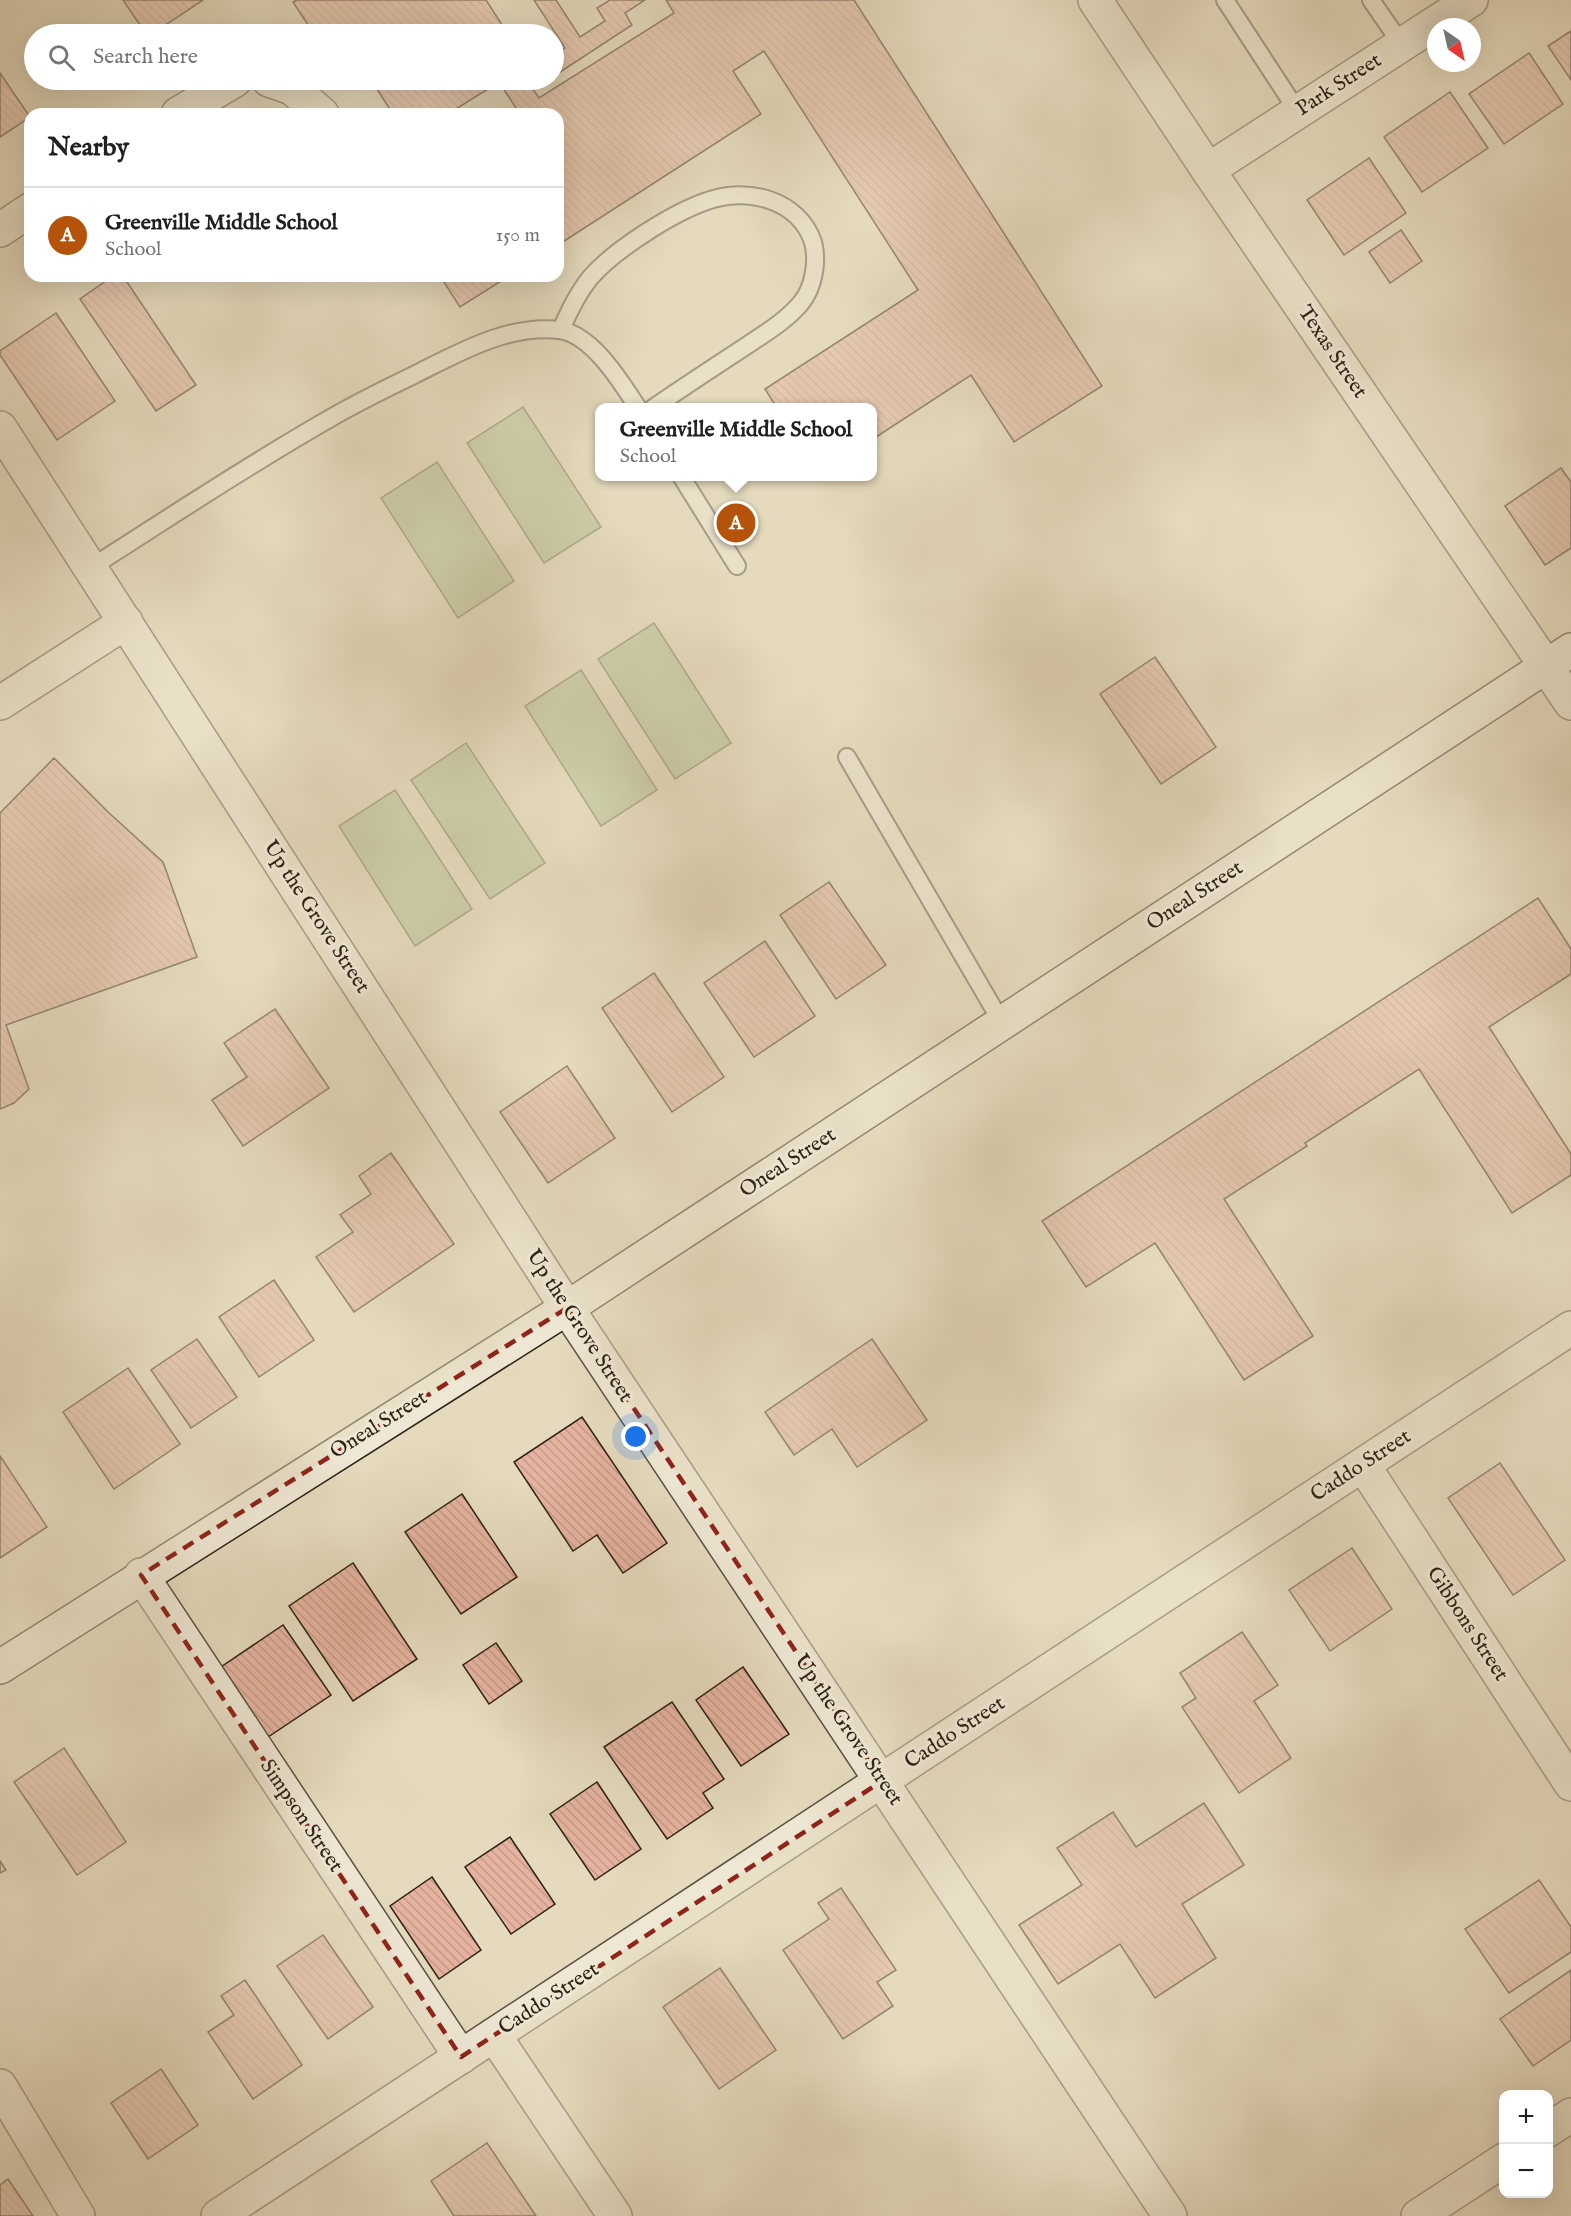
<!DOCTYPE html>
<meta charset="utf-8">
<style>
:root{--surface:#fff;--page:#f2f2f2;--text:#202124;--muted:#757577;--line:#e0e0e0;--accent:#b45309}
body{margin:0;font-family:"IM FELL English",serif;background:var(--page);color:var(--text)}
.controls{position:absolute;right:18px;bottom:18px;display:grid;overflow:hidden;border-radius:12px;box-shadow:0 6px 24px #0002}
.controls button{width:54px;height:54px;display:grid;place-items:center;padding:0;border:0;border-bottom:2px solid var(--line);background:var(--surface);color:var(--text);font:30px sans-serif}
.compass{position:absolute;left:1427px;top:18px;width:54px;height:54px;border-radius:50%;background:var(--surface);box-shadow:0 6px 24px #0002;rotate:146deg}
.you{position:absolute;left:636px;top:1437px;width:21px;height:21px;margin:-15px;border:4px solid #fff;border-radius:50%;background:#1a73e8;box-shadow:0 0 0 9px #1a73e833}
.badge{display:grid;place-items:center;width:39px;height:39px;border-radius:50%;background:var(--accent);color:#fff;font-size:20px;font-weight:700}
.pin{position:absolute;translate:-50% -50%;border:3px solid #fff;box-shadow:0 2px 6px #0006}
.popup{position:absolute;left:595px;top:403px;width:282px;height:78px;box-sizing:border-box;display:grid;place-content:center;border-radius:12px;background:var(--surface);filter:drop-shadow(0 2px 4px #0005);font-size:20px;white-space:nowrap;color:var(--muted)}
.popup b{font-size:22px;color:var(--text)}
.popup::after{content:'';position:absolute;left:50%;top:100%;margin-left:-12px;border:12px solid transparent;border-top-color:var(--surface)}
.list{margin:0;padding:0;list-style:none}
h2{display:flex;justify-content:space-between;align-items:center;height:78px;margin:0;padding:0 24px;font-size:26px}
h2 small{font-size:20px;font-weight:400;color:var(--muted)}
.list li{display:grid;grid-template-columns:39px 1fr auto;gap:18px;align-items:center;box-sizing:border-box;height:96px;padding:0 24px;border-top:2px solid var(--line)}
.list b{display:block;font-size:22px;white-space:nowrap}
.list p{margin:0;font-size:20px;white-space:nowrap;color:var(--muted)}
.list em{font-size:20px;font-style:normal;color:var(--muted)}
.icon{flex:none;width:33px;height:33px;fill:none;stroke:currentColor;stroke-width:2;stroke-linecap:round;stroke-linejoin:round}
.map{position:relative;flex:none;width:1571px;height:2216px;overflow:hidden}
.search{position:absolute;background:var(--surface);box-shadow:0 6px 24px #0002;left:24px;top:24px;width:540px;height:66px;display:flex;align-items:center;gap:15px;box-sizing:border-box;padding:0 21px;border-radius:33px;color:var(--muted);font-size:22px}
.panel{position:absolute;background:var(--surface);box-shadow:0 6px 24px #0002;left:24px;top:108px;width:540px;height:174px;border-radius:18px}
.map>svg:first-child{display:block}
.green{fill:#b2c093;stroke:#707054;stroke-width:1.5}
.building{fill:url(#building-back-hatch);stroke:#2f2116;stroke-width:1.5}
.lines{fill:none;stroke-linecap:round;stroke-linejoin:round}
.lane-casing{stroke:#5c4f40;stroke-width:20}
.street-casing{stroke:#5c4f40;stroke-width:36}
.secondary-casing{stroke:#2f2116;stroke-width:36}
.lane{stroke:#eee7d4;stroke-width:16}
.street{stroke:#eee7d4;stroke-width:33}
.secondary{stroke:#eee7d4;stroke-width:33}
.marked{fill:none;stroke:#8f2418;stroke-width:4.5;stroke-dasharray:12 8;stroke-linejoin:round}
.labels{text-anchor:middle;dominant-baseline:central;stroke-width:6;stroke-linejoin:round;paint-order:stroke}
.street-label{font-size:21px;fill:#2f2116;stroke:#eee7d4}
</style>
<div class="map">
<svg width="1571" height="2216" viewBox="0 0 1571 2216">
<defs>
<pattern id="building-back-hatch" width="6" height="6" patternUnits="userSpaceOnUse" patternTransform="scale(1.5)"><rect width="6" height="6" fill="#e5b39f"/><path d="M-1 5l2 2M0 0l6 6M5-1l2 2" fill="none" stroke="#c59a88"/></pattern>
</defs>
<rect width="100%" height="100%" fill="#e5dabd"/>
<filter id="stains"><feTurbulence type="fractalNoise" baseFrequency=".00333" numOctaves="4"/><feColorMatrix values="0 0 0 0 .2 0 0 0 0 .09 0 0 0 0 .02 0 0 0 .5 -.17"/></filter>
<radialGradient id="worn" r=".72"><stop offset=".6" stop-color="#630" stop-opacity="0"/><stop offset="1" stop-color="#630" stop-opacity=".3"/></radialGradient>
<g class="green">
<polygon points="523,407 601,527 544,563 467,443"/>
<polygon points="437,462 514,581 458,618 381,498"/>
<polygon points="654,623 731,743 675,779 598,659"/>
<polygon points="581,670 657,790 601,826 525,706"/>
<polygon points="466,743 545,863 490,899 411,780"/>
<polygon points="395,790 472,909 415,946 339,826"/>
</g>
<g class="building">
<polygon points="123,0 203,0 152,34 146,34"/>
<polygon points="297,0 486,0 508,34 342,34 338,29 330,34 314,34 293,2"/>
<polygon points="534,0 556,0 580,37 605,21 597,8 610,0 645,0 625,13 632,25 554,76 554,55 565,48"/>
<polygon points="666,0 854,0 1102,386 1014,442 971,375 873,439 873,408 777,408 765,389 918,290 764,51 733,71 761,114 558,245 558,114 514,114 518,111 499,82 448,114 393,114 371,80 548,80 533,89 539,98 674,13"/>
<polygon points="1571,31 1571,80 1548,46"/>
<polygon points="1529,53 1563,104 1504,144 1469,94"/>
<polygon points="0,73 30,117 0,137"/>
<polygon points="1450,92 1488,148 1422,192 1384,137"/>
<polygon points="1369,158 1406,213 1344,255 1307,200"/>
<polygon points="1401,230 1422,261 1390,283 1369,252"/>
<polygon points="113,276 123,276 196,385 156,411 80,299"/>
<polygon points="440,276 509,276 460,307"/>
<polygon points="56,313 115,401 57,440 0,355 0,351"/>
<polygon points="1561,468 1571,482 1571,548 1545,565 1505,506"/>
<polygon points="1155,657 1216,747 1161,784 1100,694"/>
<polygon points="54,758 108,812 163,862 197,957 6,1025 29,1089 14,1103 0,1109 0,813"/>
<polygon points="829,882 886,965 836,999 780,915"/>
<polygon points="1538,898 1571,949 1571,974 1489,1027 1571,1154 1571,1175 1512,1213 1419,1069 1305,1143 1307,1146 1224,1199 1313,1336 1244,1380 1155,1243 1086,1287 1042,1221"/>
<polygon points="765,941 815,1016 754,1057 704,983"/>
<polygon points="654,973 724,1077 672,1112 602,1008"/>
<polygon points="275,1009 329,1088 243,1146 212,1100 247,1077 224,1043"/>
<polygon points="567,1066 615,1138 548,1183 500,1112"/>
<polygon points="391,1153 454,1244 354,1312 316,1257 353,1232 340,1215 371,1194 359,1176"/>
<polygon points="274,1280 314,1340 259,1377 219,1317"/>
<polygon points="197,1339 237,1397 191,1428 151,1370"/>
<polygon points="872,1339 927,1420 857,1467 832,1429 794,1455 765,1412"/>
<polygon points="128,1368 180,1444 114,1489 63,1412"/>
<polygon points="582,1417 667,1543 623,1573 597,1535 573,1551 514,1462"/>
<polygon points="0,1456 47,1527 0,1558"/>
<polygon points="1500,1463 1565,1560 1513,1595 1448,1498"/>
<polygon points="462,1494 517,1577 461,1614 405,1532"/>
<polygon points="1352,1548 1392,1609 1330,1651 1289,1590"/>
<polygon points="353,1563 417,1659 353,1701 289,1606"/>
<polygon points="283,1625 331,1695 265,1739 218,1669"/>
<polygon points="1242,1632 1278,1685 1254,1701 1291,1758 1239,1793 1182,1707 1196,1698 1180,1673"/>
<polygon points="496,1643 522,1681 489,1704 463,1665"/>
<polygon points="743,1667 789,1734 741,1766 696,1700"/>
<polygon points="672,1702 724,1779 703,1793 713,1808 667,1839 604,1747"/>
<polygon points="64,1748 126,1842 77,1875 14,1782"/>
<polygon points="597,1782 641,1849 595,1880 550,1814"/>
<polygon points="1204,1803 1244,1865 1182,1904 1216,1958 1155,1998 1120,1944 1058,1984 1019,1925 1082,1885 1057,1848 1113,1812 1136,1847"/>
<polygon points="510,1837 555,1904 511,1934 465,1867"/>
<polygon points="0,1861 6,1870 0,1873"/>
<polygon points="432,1877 481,1950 439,1979 390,1906"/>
<polygon points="1539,1880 1571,1927 1571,1952 1509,1993 1465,1929"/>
<polygon points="841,1888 896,1970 877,1982 893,2006 843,2039 783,1950 829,1919 818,1903"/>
<polygon points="323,1935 373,2007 328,2039 277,1966"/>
<polygon points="720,1968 776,2050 719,2089 663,2007"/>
<polygon points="1571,1970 1571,2040 1533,2066 1500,2019"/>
<polygon points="245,1980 302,2065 253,2099 208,2032 234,2015 221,1996"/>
<polygon points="161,2069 198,2125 148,2159 111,2103"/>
<polygon points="487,2143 536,2216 454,2216 431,2181"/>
<polygon points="8,2179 33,2216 0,2216 0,2185"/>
</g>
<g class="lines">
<g class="lane-casing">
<g id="lane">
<polyline points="1225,0 1298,112"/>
<polyline points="1371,0 1402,45"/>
<path d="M561,330C569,311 577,294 590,278C614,250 672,213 707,201C747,186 799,200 813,242C818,261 814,287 801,303C784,323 762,335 740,350C711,369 682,388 653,408"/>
<polyline points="681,476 737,566"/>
<path d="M90,568C169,518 248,465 329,419C356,403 385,389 414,375C458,353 508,324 559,330C592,334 621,382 638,408"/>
<polyline points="847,757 1002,1023"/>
</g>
</g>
<g class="street-casing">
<g id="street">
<polyline points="1095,0 1208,170 1571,703"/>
<polyline points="269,80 292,88 322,114"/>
<polyline points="178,114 235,80"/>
<polyline points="1208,170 1471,0"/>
<polyline points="0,230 30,210"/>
<polyline points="0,428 567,1308 1170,2216"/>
<polyline points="0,703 126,622"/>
<polyline points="1363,1465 1571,1784"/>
<polyline points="141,1575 461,2057"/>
<polyline points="494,2035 615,2216"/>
<polyline points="0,2086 78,2216"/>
<polyline points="1548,2130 1571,2115"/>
<polyline points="218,2216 1571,1328"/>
<polyline points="1418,2216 1504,2160"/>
</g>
</g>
<g class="secondary-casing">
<polyline id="secondary" points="0,1667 567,1308 1571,650"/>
</g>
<use href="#lane" class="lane"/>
<use href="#street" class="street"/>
<use href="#secondary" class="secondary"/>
</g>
<path d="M0 0H1571V2216H0ZM567,1308L882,1781L461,2057L141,1575Z" fill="#e5dabd" fill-opacity=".55" fill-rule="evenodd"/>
<path class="marked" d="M567,1308L882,1781L461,2057L141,1575Z"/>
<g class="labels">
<g class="street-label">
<text transform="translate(1339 85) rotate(-33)">Park Street</text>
<text transform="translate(1332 352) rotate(56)">Texas Street</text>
<text transform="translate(1195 896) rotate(-33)">Oneal Street</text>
<text transform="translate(316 917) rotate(57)">Up the Grove Street</text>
<text transform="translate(788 1163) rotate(-33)">Oneal Street</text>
<text transform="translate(579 1326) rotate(57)">Up the Grove Street</text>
<text transform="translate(379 1425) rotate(-32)">Oneal Street</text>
<text transform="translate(1361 1466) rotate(-33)">Caddo Street</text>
<text transform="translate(1467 1624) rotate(57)">Gibbons Street</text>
<text transform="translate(848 1730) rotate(56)">Up the Grove Street</text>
<text transform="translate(955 1733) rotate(-33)">Caddo Street</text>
<text transform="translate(301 1816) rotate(56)">Simpson Street</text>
<text transform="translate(549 1999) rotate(-33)">Caddo Street</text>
</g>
</g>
<rect width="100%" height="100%" filter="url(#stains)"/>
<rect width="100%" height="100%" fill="url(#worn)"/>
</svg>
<div class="controls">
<button>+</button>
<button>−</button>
</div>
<svg class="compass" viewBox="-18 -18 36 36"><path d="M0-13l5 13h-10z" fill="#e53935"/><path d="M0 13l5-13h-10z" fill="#757577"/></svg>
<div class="you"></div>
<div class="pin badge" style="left:736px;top:523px">A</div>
<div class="popup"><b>Greenville Middle School</b>School</div>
<div class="search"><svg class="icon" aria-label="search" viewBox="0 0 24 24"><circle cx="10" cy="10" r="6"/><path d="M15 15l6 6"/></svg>Search here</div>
<section class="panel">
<h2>Nearby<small></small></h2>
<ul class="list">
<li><span class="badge">A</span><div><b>Greenville Middle School</b><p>School</p></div><em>150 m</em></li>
</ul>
</section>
</div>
